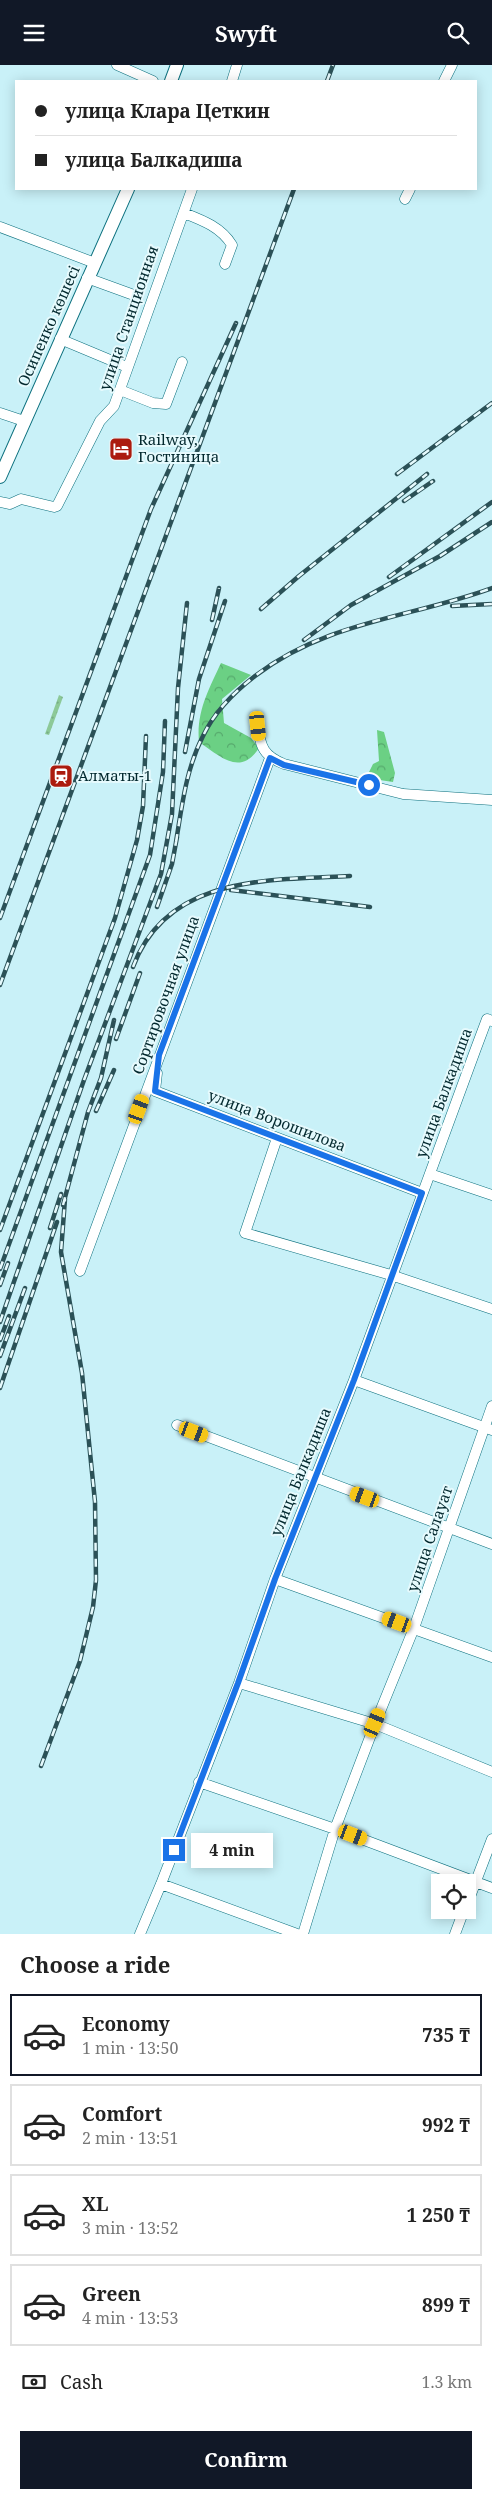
<!DOCTYPE html>
<html lang="en">
<head>
<meta charset="utf-8">
<style>
	:root { --surface:#fff; --page:#f6f6f6; --text:#222; --muted:#767676; --line:#e0e0e0; --accent:#111827 }
	body { margin:0; font-family:"Noto Serif",serif; background:var(--page); color:var(--text); height:100vh; display:flex; flex-direction:column; font-size:19px; white-space:nowrap }
	* { box-sizing:border-box; margin:0 }
	p { font-size:16px; color:var(--muted) }
	.icon { flex:none; width:28px; height:28px; fill:none; stroke:currentColor; stroke-width:2; stroke-linecap:round; stroke-linejoin:round }
	.map { position:relative; height:1869px; overflow:hidden }
	.panel { display:flex; flex-direction:column; background:var(--surface); flex:1 }
	.panel>* { flex:none }
	.guide { position:absolute; left:15px; top:15px; width:462px; height:110px; border-radius:0px; box-shadow:0 2px 12px #0003; display:grid; align-content:center; height:110px; padding:0 20px; background:var(--surface) }
	.buttons { position:absolute; left:431px; top:1809px; display:grid; gap:10px }
	.buttons a { display:grid; place-items:center; width:45px; height:45px; border-radius:0px; background:var(--surface); box-shadow:0 2px 12px #0003; font-size:25px }
	.end { position:absolute; width:22px; height:22px; margin:-11px; border:6px solid #1a73e8; background:#fff; box-shadow:0 0 0 2px #fff }
	.from { border-radius:50% }
	.bubble { position:absolute; height:35px; border-radius:0px; background:var(--surface); box-shadow:0 2px 12px #0003; font-size:16px; font-weight:700; line-height:35px; text-align:center }
	.car { position:absolute; width:15px; height:30px; margin:-15px -8px; border-radius:6px; box-shadow:0 0 4px 1px #0007; background:linear-gradient(#f5c518 24%,#345 0 40%,#f5c518 0 76%,#345 0 86%,#f5c518 0) }
	.guide b { display:flex; align-items:center; gap:18px; height:48px; font-size:19px }
	.guide b+b { border-top:1px solid var(--line) }
	.guide i { width:12px; height:12px; background:var(--text) }
	ul { padding:0; list-style:none }
	li { display:flex; align-items:center; gap:15px; height:82px; margin:0 10px 8px; padding:0 10px; border:2px solid var(--line); border-radius:0px }
	li div { flex:1 }
	li b { display:block; font-size:19px }
	li em { font-style:normal; font-weight:700 }
	li.current { border-color:var(--accent) }
	li>.icon { width:45px; height:45px; stroke-width:1.5 }
	h2 { padding:0 20px; font-size:22px; line-height:60px }
	.pay { display:flex; align-items:center; gap:12px; height:55px; padding:0 20px; font-size:19px }
	.pay p { margin-inline-start:auto }
	.cta { display:flex; gap:10px; margin-top:auto; padding:10px 20px }
	.cta a { flex:1; height:58px; border-radius:0px; background:var(--accent); color:#fff; font-size:20px; font-weight:700; line-height:58px; text-align:center }
	header { display:flex; justify-content:space-between; align-items:center; height:65px; padding:0 20px; background:var(--accent); color:#fff; font-size:22px; font-weight:700 }
	.map>svg:first-child { display:block }
</style>
</head>
<body>
<header><svg class="icon" aria-label="menu" viewBox="0 0 24 24"><path d="M4 6h16M4 12h16M4 18h16"/></svg>Swyft<svg class="icon" aria-label="search" viewBox="0 0 24 24"><circle cx="10" cy="10" r="6"/><path d="M15 15l6 6"/></svg></header>
<div class="map">
<svg width="492" height="1869" viewBox="0 0 492 1869">
	<defs>
		<pattern id="grass-dots" width="8" height="8" patternUnits="userSpaceOnUse" patternTransform="scale(1.25)"><rect width="8" height="8" fill="#8cc998"/><path d="M2 2h.1M6 6h.1" fill="none" stroke="#77ad83" stroke-width="1.8" stroke-linecap="round"/></pattern>
		<pattern id="forest-crowns" width="20" height="18" patternUnits="userSpaceOnUse" patternTransform="scale(1.25)"><rect width="20" height="18" fill="#6bd084"/><path d="M2 6a3 3 0 1 1 6 0M12 15a3 3 0 1 1 6 0" fill="none" stroke="#56a96c"/></pattern>
	</defs>
	<rect width="100%" height="100%" fill="#c9f1f8"/>
	<path fill="url(#grass-dots)" d="M59,630L63,632L49,670L45,669Z"/>
	<path fill="url(#forest-crowns)" d="M221,598L251,610L222,634L224,658L251,673L259,683C240,712 220,691 199,677C196,647 209,624 221,598Z
		M377,665L384,667L395,708L393,717L366,713L373,699L379,696Z"/>
	<g fill="none" stroke-linecap="round" stroke-linejoin="round">
		<g stroke="#0c707e" stroke-width="11">
			<path id="minor" d="M117,0L153,16
				M232,16L237,0
				M444,16L452,0
				M405,134L410,124
				M184,148C202,155 221,162 232,180L225,199
				M0,162L95,198
				M87,213L131,229
				M60,274L127,302
				M120,325L153,338L166,339L182,297
				M0,348L24,356
				M0,437L10,439L21,434L54,442L57,441L100,356L114,341L192,124
				M258,661C260,682 264,691 284,699L403,729L492,735
				M157,1008L155,1026L422,1128
				M277,1073L245,1168L391,1210L492,1244
				M430,1109L492,1130
				M80,1206L270,693
				M354,1315L492,1365
				M177,1360L492,1479
				M275,1514L492,1592
				M239,1618L375,1659L492,1707
				M199,1717L335,1764L492,1823
				M161,1819L297,1869
				M468,1837L492,1774
				M140,1869L161,1819L239,1618L275,1514L354,1315L475,986L487,954L492,956
				M303,1869L335,1764L375,1659L414,1563L492,1341
				M455,1869L464,1845"/>
		</g>
		<g stroke="#0c707e" stroke-width="14">
			<path id="major" d="M171,16L177,0
				M0,412L128,124"/>
		</g>
		<use href="#minor" stroke="#fff" stroke-width="10"/>
		<use href="#major" stroke="#fff" stroke-width="12"/>
		<g stroke="#2b5157" stroke-width="4.5">
			<path id="rail" d="M327,16L333,0
				M397,409L492,338
				M404,436L433,416
				M389,512L492,437
				M452,541L492,539
				M261,544L299,511L427,409
				M212,555L219,523
				M304,575L351,540L440,491L492,457
				M185,687L199,614L225,536
				M176,777C182,741 186,704 203,671C215,646 233,628 255,611C327,556 410,553 492,523
				M231,825L370,842
				M157,842L172,799L177,772
				M0,853L151,444L236,258
				M133,902C167,810 269,815 350,811
				M0,920L294,124
				M116,974L140,908
				M96,1046L114,1005
				M63,1140L88,1047L101,1013L114,955
				M50,1163L61,1129
				M0,1165L115,853L137,775L143,741L146,671
				M0,1204L150,790L163,707L165,656
				M0,1220L8,1198
				M0,1257L84,1015L161,809L172,749L178,623L187,538
				M0,1275L9,1251
				M0,1291L25,1223
				M0,1323L57,1157
				M41,1701L80,1596L93,1542L96,1515L95,1437L82,1308L61,1187L65,1134"/>
		</g>
		<use href="#rail" stroke="#e6fafd" stroke-width="2.5" stroke-dasharray="8" stroke-linecap="butt"/>
	</g>
	<g fill="none" stroke-linecap="round" stroke-linejoin="round">
		<path stroke="#1a73e8" stroke-width="6" d="M174,1785L238,1618L275,1514L354,1315L422,1128L155,1026L159,990L270,693L284,700L369,720"/>
	</g>
	<defs>
		<g id="hotel-square" transform="scale(1.25)"><rect x="-9" y="-9" width="18" height="18" rx="4" fill="#ac1b0e" stroke="#e6fafd"/><path d="M-6-4.5h1.5V1H6V5H4.5V3h-9V5H-6ZM-4 0a1.8 1.8 0 1 1 3.6 0ZM.5 0V-2.5h3Q6-2.5 6 0Z" fill="#fff"/></g>
		<g id="station-square" transform="scale(1.25)"><rect x="-9" y="-9" width="18" height="18" rx="4" fill="#ac1b0e" stroke="#e6fafd"/><path d="M-3-6H3Q5-6 5-4V2Q5 4 3 4L4.5 6H3L1.5 4h-3L-3 6H-4.5L-3 4Q-5 4-5 2V-4Q-5-6-3-6ZM-3.5-4v3h7v-3ZM-3.5 1v1.5H-2V1ZM2 1v1.5H3.5V1Z" fill="#fff"/></g>
	</defs>
	<g fill-rule="evenodd">
		<use href="#hotel-square" x="121" y="384"/>
		<use href="#station-square" x="61" y="711"/>
	</g>
	<g text-anchor="middle" stroke-width="4" stroke-linejoin="round" paint-order="stroke">
		<g font-size="15" fill="#02282e" stroke="#e6fafd">
			<text transform="translate(129 253) rotate(-71)" y="5">улица Станционная</text>
			<text transform="translate(49 261) rotate(-66)" y="5">Осипенко көшесі</text>
			<text transform="translate(166 930) rotate(-70)" y="5">Сортировочная улица</text>
			<text transform="translate(444 1028) rotate(-70)" y="5">улица Балкадиша</text>
			<text transform="translate(277 1056) rotate(21)" y="5">улица Ворошилова</text>
			<text transform="translate(301 1407) rotate(-68)" y="5">улица Балкадиша</text>
			<text transform="translate(430 1474) rotate(-71)" y="5">улица Салауат</text>
		</g>
		<g font-size="15" fill="#02282e" stroke="#e6fafd" text-anchor="start">
			<text x="138" y="380">Railway,<tspan x="138" dy="17">Гостиница</tspan></text>
			<text x="78" y="716">Алматы-1</text>
		</g>
	</g>
</svg>
<div class="buttons">
<a><svg class="icon" aria-label="locate" viewBox="0 0 24 24"><circle cx="12" cy="12" r="6"/><path d="M12 2v4M12 18v4M2 12h4M18 12h4"/></svg></a>
</div>
<i class="end from" style="left:369px;top:720px"></i>
<i class="end" style="left:174px;top:1785px"></i>
<div class="bubble" style="left:191px;top:1768px;width:82px">4 min</div>
<i class="car" style="left:258px;top:661px;rotate:174deg"></i>
<i class="car" style="left:139px;top:1044px;rotate:20deg"></i>
<i class="car" style="left:194px;top:1367px;rotate:111deg"></i>
<i class="car" style="left:365px;top:1432px;rotate:290deg"></i>
<i class="car" style="left:397px;top:1557px;rotate:290deg"></i>
<i class="car" style="left:375px;top:1658px;rotate:23deg"></i>
<i class="car" style="left:353px;top:1770px;rotate:111deg"></i>
<div class="guide">
<b><i class="from"></i>улица Клара Цеткин</b>
<b><i></i>улица Балкадиша</b>
</div>
</div>
<section class="panel">
<h2>Choose a ride</h2>
<ul>
<li class="current"><svg class="icon" aria-label="car" viewBox="0 0 24 24"><path d="M5 17H2v-5l4-1 3-4h7l3 4 3 1v5h-3M9 17h6M6 11h13"/><circle cx="7" cy="17" r="2"/><circle cx="17" cy="17" r="2"/></svg><div><b>Economy</b><p>1 min · 13:50</p></div><em>735 ₸</em></li>
<li><svg class="icon" aria-label="car" viewBox="0 0 24 24"><path d="M5 17H2v-5l4-1 3-4h7l3 4 3 1v5h-3M9 17h6M6 11h13"/><circle cx="7" cy="17" r="2"/><circle cx="17" cy="17" r="2"/></svg><div><b>Comfort</b><p>2 min · 13:51</p></div><em>992 ₸</em></li>
<li><svg class="icon" aria-label="car" viewBox="0 0 24 24"><path d="M5 17H2v-5l4-1 3-4h7l3 4 3 1v5h-3M9 17h6M6 11h13"/><circle cx="7" cy="17" r="2"/><circle cx="17" cy="17" r="2"/></svg><div><b>XL</b><p>3 min · 13:52</p></div><em>1 250 ₸</em></li>
<li><svg class="icon" aria-label="car" viewBox="0 0 24 24"><path d="M5 17H2v-5l4-1 3-4h7l3 4 3 1v5h-3M9 17h6M6 11h13"/><circle cx="7" cy="17" r="2"/><circle cx="17" cy="17" r="2"/></svg><div><b>Green</b><p>4 min · 13:53</p></div><em>899 ₸</em></li>
</ul>
<div class="pay"><svg class="icon" aria-label="cash" viewBox="0 0 24 24"><path d="M3 7h18v10H3z"/><circle cx="12" cy="12" r="2"/></svg>Cash<p>1.3 km</p></div>
<div class="cta"><a>Confirm</a></div>
</section>
</body>
</html>
